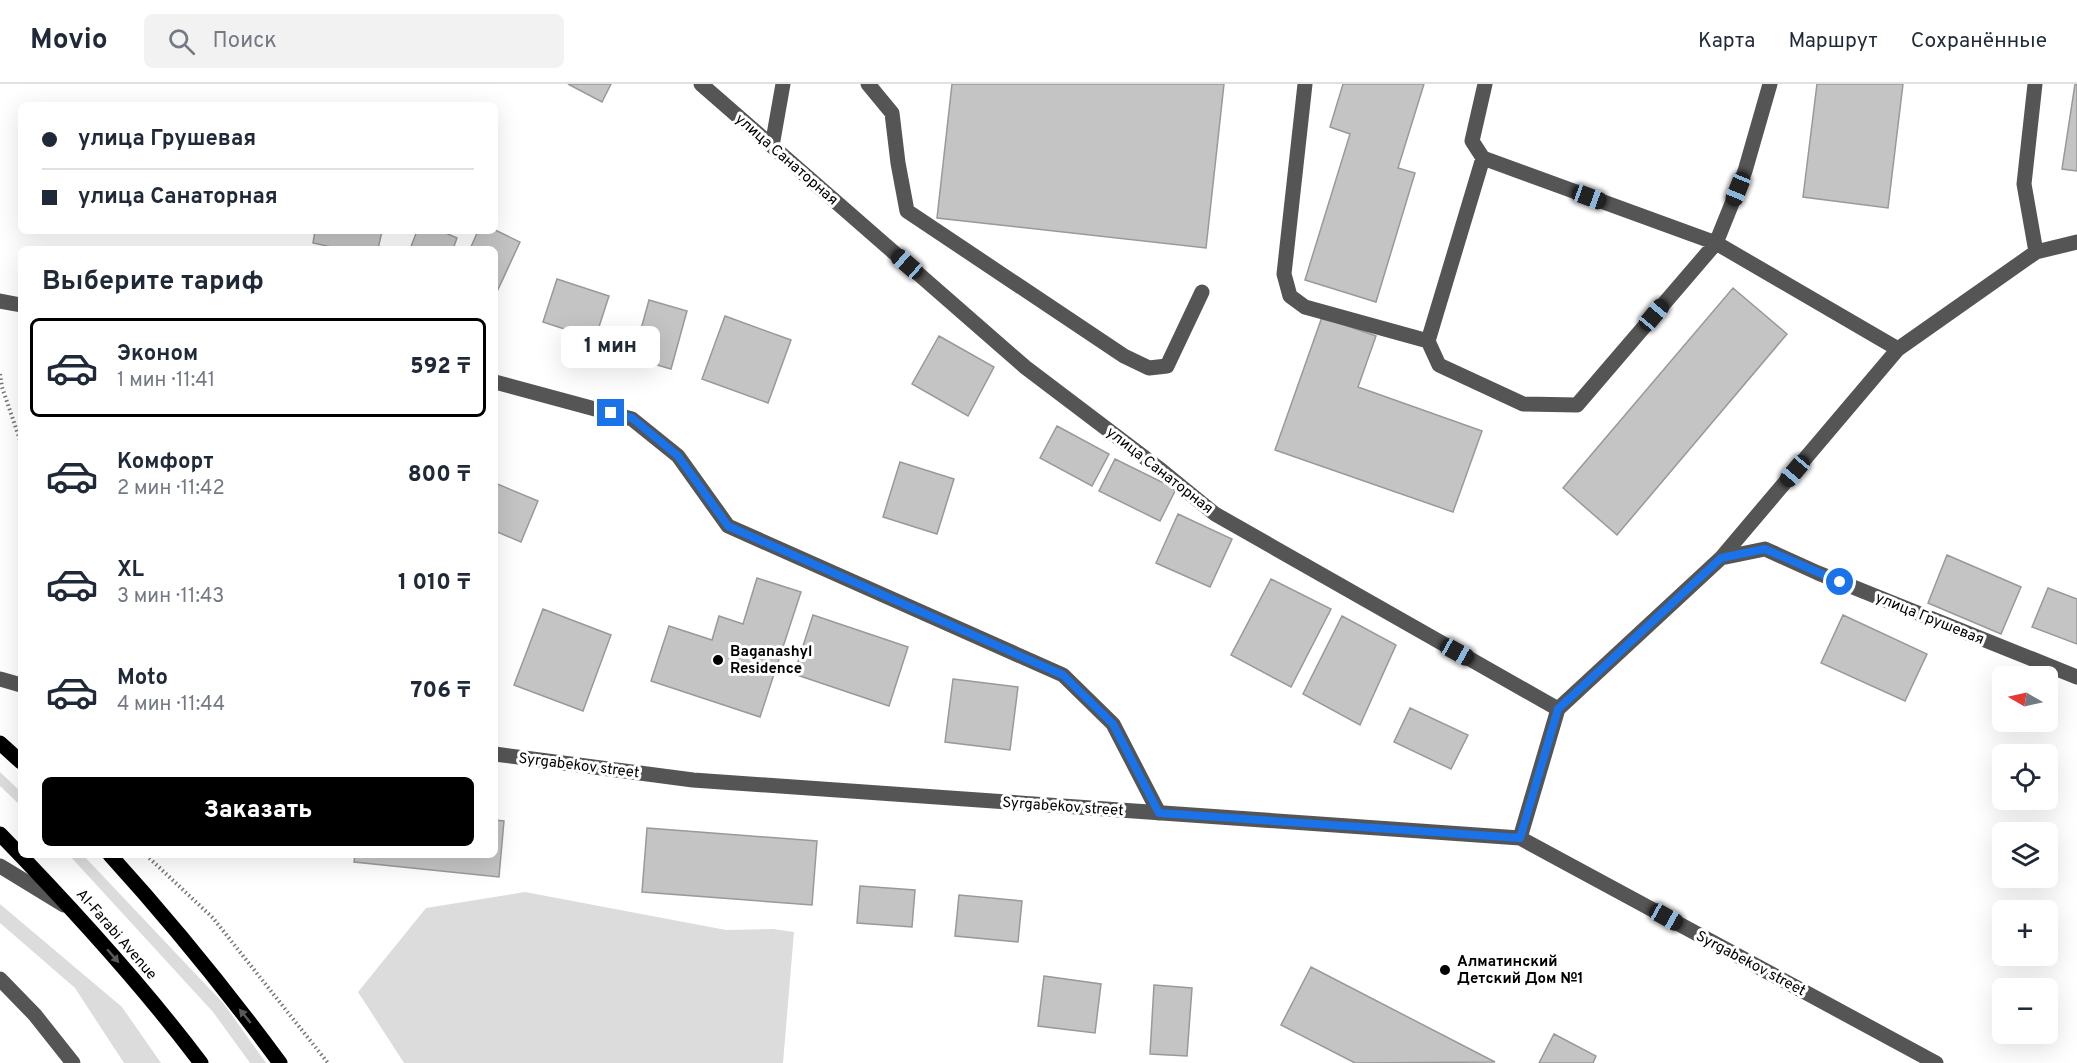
<!DOCTYPE html>
<html lang="ru">
<head>
<meta charset="utf-8">
<style>
	:root { --surface:#fff; --page:#f2f2f3; --text:#1f2937; --muted:#747a83; --line:#e0e1e3; --accent:#000 }
	body { margin:0; font-family:Overpass,sans-serif; background:var(--page); color:var(--text); height:100vh; display:flex; flex-direction:column; font-size:22px; white-space:nowrap }
	* { box-sizing:border-box; margin:0 }
	p { font-size:20px; color:var(--muted) }
	.icon { flex:none; width:33px; height:33px; fill:none; stroke:currentColor; stroke-width:2; stroke-linecap:round; stroke-linejoin:round }
	.map { position:relative; flex:1; overflow:hidden }
	.sheet { position:absolute; left:18px; top:162px; width:480px; height:612px; display:flex; flex-direction:column; background:var(--surface); border-radius:9px; box-shadow:0 6px 24px #0002 }
	.sheet>* { flex:none }
	.guide { position:absolute; left:18px; top:18px; width:480px; height:132px; border-radius:9px; box-shadow:0 6px 24px #0002; display:grid; align-content:center; height:132px; padding:0 24px; background:var(--surface) }
	.needle { width:39px; rotate:279deg }
	.tools { position:absolute; left:1992px; top:582px; display:grid; gap:12px }
	.tools a { display:grid; place-items:center; width:66px; height:66px; border-radius:9px; background:var(--surface); box-shadow:0 6px 24px #0002; font-size:30px }
	.end { position:absolute; width:27px; height:27px; margin:-14px; border:8px solid #1a73e8; background:#fff; box-shadow:0 0 0 3px #fff }
	.from { border-radius:50% }
	.bubble { position:absolute; height:42px; border-radius:9px; background:var(--surface); box-shadow:0 6px 24px #0002; font-size:20px; font-weight:800; line-height:42px; text-align:center }
	.car { position:absolute; width:18px; height:36px; margin:-18px -9px; border-radius:8px; box-shadow:0 0 4px 2px #0007; background:linear-gradient(#222 24%,#8ab4d8 0 40%,#222 0 76%,#8ab4d8 0 86%,#222 0) }
	.guide b { display:flex; align-items:center; gap:21px; height:57px; font-size:22px }
	.guide b+b { border-top:2px solid var(--line) }
	.guide i { width:15px; height:15px; background:var(--text) }
	ul { padding:0; list-style:none }
	li { display:flex; align-items:center; gap:18px; height:99px; margin:0 12px 9px; padding:0 12px; border:3px solid transparent; border-radius:9px }
	li div { flex:1 }
	li b { display:block; font-size:22px }
	li em { font-style:normal; font-weight:800 }
	li.active { border-color:var(--accent) }
	li>.icon { width:54px; height:54px; stroke-width:1.5 }
	h2 { padding:0 24px; font-size:27px; line-height:72px }
	.primary-button { display:flex; gap:12px; margin-top:auto; padding:12px 24px }
	.primary-button a { flex:1; height:69px; border-radius:9px; background:var(--accent); color:#fff; font-size:24px; font-weight:800; line-height:69px; text-align:center }
	header { display:flex; align-items:center; gap:36px; box-sizing:border-box; height:84px; padding:0 30px; background:var(--surface); border-bottom:2px solid var(--line) }
	header strong { font-size:28px }
	nav { display:flex; gap:33px; margin-inline-start:auto; font-size:21px }
	.search { width:420px; height:54px; background:var(--page); display:flex; align-items:center; gap:15px; box-sizing:border-box; padding:0 21px; border-radius:9px; color:var(--muted); font-size:22px }
	.map>svg:first-child { display:block }
</style>
</head>
<body>
<header>
<strong>Movio</strong>
<div class="search"><svg class="icon" aria-label="search" viewBox="0 0 24 24"><circle cx="10" cy="10" r="6"/><path d="M15 15l6 6"/></svg>Поиск</div>
<nav><a>Карта</a><a>Маршрут</a><a>Сохранённые</a></nav>
</header>
<div class="map">
<svg width="2077" height="979" viewBox="0 0 2077 979">
	<rect width="100%" height="100%" fill="#fff"/>
	<path fill="#dcdcdc" d="M0,688L21,708V722L0,702Z
		M69,771H83L224,920L266,979H250L213,928Z
		M525,808L726,846L773,845L794,848L783,979H404L358,908L426,824Z
		M0,820L122,923L161,979H124L75,904L0,839Z"/>
	<path fill="#c4c4c4" stroke="#999" stroke-width="1.5" d="M568,0H611L602,18Z
		M952,0H1224L1206,164L937,134Z
		M1343,0H1424L1398,84L1415,89L1376,218L1305,196L1350,50L1330,43Z
		M1817,0H1903L1888,124L1803,113Z
		M2075,0H2077V87L2062,85Z
		M495,146L520,158L495,212V165H470L478,147Z
		M315,147H382L378,165H340L313,159Z
		M417,147H441L457,154L453,165H410Z
		M557,195L609,212L595,255L543,238Z
		M1733,204L1787,250L1617,451L1563,404Z
		M649,216L687,227L671,285L633,274Z
		M725,232L791,256L768,319L702,295Z
		M1322,233L1376,252L1358,303L1482,347L1453,428L1275,366Z
		M939,252L994,283L968,332L912,300Z
		M1057,342L1109,370L1092,402L1040,374Z
		M1115,375L1176,405L1160,437L1099,407Z
		M900,378L954,395L937,450L883,433Z
		M495,399L538,417L521,458L495,447Z
		M1178,430L1232,455L1210,503L1156,479Z
		M1947,471L2021,503L2001,550L1928,519Z
		M757,494L801,508L760,633L651,597L669,542L712,556L719,532L743,540Z
		M1271,495L1331,525L1291,603L1231,571Z
		M2048,504L2077,515V560L2032,543Z
		M543,525L611,551L583,627L514,601Z
		M813,531L908,563L889,622L794,590Z
		M1843,531L1927,570L1905,617L1821,579Z
		M1342,532L1396,561L1360,641L1303,610Z
		M953,595L1018,603L1010,666L945,658Z
		M1410,624L1468,651L1451,685L1394,658Z
		M495,736L504,737L499,793L354,778L355,771H495Z
		M647,744L817,757L812,821L642,808Z
		M860,802L915,806L912,843L857,839Z
		M959,811L1022,817L1018,858L955,852Z
		M1311,883L1495,978L1355,979L1281,941Z
		M1044,892L1101,900L1095,949L1038,942Z
		M1154,901L1192,904L1187,972L1150,970Z
		M1554,950L1596,972L1593,979H1539Z"/>
	<g fill="none" stroke-linecap="round" stroke-linejoin="round">
		<path stroke="#777" stroke-width="4" stroke-dasharray="1.5 3" stroke-linecap="butt" d="M0,290L2,303L21,359
			M146,771L213,834L328,979"/>
		<path stroke="#555" stroke-width="15" d="M701,0L1025,283L1161,386L1215,430L1558,625L1520,754
			M868,0L892,29L898,79L907,127L1124,272L1149,284L1167,282L1202,208
			M1305,0L1284,190L1290,212L1305,223L1428,257
			M1485,0L1472,57L1483,74L1716,159L1745,87L1770,0
			M2035,0L2024,100L2036,168
			M772,62L783,0
			M1483,74L1428,257L1439,281L1523,320L1577,321L1716,159L1898,265
			M0,217L21,221
			M495,298L632,335L678,372L728,442L1063,591L1113,640L1159,729
			M1721,474L1898,265L2036,168L2077,158
			M0,595L21,601
			M1558,625L1721,474L1765,465L1818,489L2077,593
			M495,670L693,696L1520,754L1936,979
			M0,782L64,821
			M0,895L35,931L73,979"/>
		<path stroke="#000" stroke-width="15" d="M0,659L21,678
			M0,750C71,823 140,898 201,979
			M110,771C170,837 227,907 280,979"/>
	</g>
	<defs><path id="oneway-solid" d="M-6-.8H1V-3.2L6.5 0L1 3.2V.8H-6Z" transform="scale(1.5)"/></defs>
	<g fill="#595959">
		<use href="#oneway-solid" transform="translate(113 872) rotate(49)"/>
		<use href="#oneway-solid" transform="translate(245 932) rotate(-129)"/>
	</g>
	<g fill="none" stroke-linecap="round" stroke-linejoin="round">
		<path stroke="#1a73e8" stroke-width="8" d="M611,329L632,334L678,372L728,442L1063,591L1113,640L1159,729L1520,754L1558,625L1721,474L1765,465L1840,498"/>
	</g>
	<g fill="#000" stroke="#fff" stroke-width="2">
		<circle cx="718" cy="576" r="6"/>
		<circle cx="1445" cy="886" r="6"/>
	</g>
	<g text-anchor="middle" stroke-width="6" stroke-linejoin="round" paint-order="stroke">
		<g font-size="15" fill="#000" stroke="#fff">
			<text transform="translate(787 75) rotate(41)" y="5">улица Санаторная</text>
			<text transform="translate(1160 386) rotate(38)" y="5">улица Санаторная</text>
			<text transform="translate(1930 534) rotate(22)" y="5">улица Грушевая</text>
			<text transform="translate(579 681) rotate(7)" y="5">Syrgabekov street</text>
			<text transform="translate(1063 722) rotate(4)" y="5">Syrgabekov street</text>
			<text transform="translate(117 850) rotate(49)" y="5">Al-Farabi Avenue</text>
			<text transform="translate(1751 879) rotate(28)" y="5">Syrgabekov street</text>
		</g>
		<g font-size="15" font-weight="bold" fill="#000" stroke="#fff" text-anchor="start">
			<text x="730" y="572">Baganashyl<tspan x="730" dy="17">Residence</tspan></text>
			<text x="1457" y="882">Алматинский<tspan x="1457" dy="17">Детский Дом №1</tspan></text>
		</g>
	</g>
</svg>
<div class="tools">
<a><svg class="needle" viewBox="-14 -14 28 28"><path d="M0-13l5 13h-10z" fill="#e53935"/><path d="M0 13l5-13h-10z" fill="#747a83"/></svg></a>
<a><svg class="icon" aria-label="locate" viewBox="0 0 24 24"><circle cx="12" cy="12" r="6"/><path d="M12 2v4M12 18v4M2 12h4M18 12h4"/></svg></a>
<a><svg class="icon" aria-label="layers" viewBox="0 0 24 24"><path d="M12 4l9 5-9 5-9-5zM3 14l9 5 9-5"/></svg></a>
<a>+</a>
<a>−</a>
</div>
<i class="end from" style="left:1840px;top:498px"></i>
<i class="end" style="left:611px;top:329px"></i>
<div class="bubble" style="left:561px;top:242px;width:99px">1 мин</div>
<i class="car" style="left:1738px;top:105px;rotate:202deg"></i>
<i class="car" style="left:1589px;top:113px;rotate:110deg"></i>
<i class="car" style="left:907px;top:180px;rotate:311deg"></i>
<i class="car" style="left:1654px;top:231px;rotate:40deg"></i>
<i class="car" style="left:1795px;top:387px;rotate:220deg"></i>
<i class="car" style="left:1457px;top:568px;rotate:119deg"></i>
<i class="car" style="left:1666px;top:833px;rotate:119deg"></i>
<div class="guide">
<b><i class="from"></i>улица Грушевая</b>
<b><i></i>улица Санаторная</b>
</div>
<section class="sheet">
<h2>Выберите тариф</h2>
<ul>
<li class="active"><svg class="icon" aria-label="car" viewBox="0 0 24 24"><path d="M5 17H2v-5l4-1 3-4h7l3 4 3 1v5h-3M9 17h6M6 11h13"/><circle cx="7" cy="17" r="2"/><circle cx="17" cy="17" r="2"/></svg><div><b>Эконом</b><p>1 мин · 11:41</p></div><em>592 ₸</em></li>
<li><svg class="icon" aria-label="car" viewBox="0 0 24 24"><path d="M5 17H2v-5l4-1 3-4h7l3 4 3 1v5h-3M9 17h6M6 11h13"/><circle cx="7" cy="17" r="2"/><circle cx="17" cy="17" r="2"/></svg><div><b>Комфорт</b><p>2 мин · 11:42</p></div><em>800 ₸</em></li>
<li><svg class="icon" aria-label="car" viewBox="0 0 24 24"><path d="M5 17H2v-5l4-1 3-4h7l3 4 3 1v5h-3M9 17h6M6 11h13"/><circle cx="7" cy="17" r="2"/><circle cx="17" cy="17" r="2"/></svg><div><b>XL</b><p>3 мин · 11:43</p></div><em>1 010 ₸</em></li>
<li><svg class="icon" aria-label="car" viewBox="0 0 24 24"><path d="M5 17H2v-5l4-1 3-4h7l3 4 3 1v5h-3M9 17h6M6 11h13"/><circle cx="7" cy="17" r="2"/><circle cx="17" cy="17" r="2"/></svg><div><b>Moto</b><p>4 мин · 11:44</p></div><em>706 ₸</em></li>
</ul>
<div class="primary-button"><a>Заказать</a></div>
</section>
</div>
</body>
</html>
